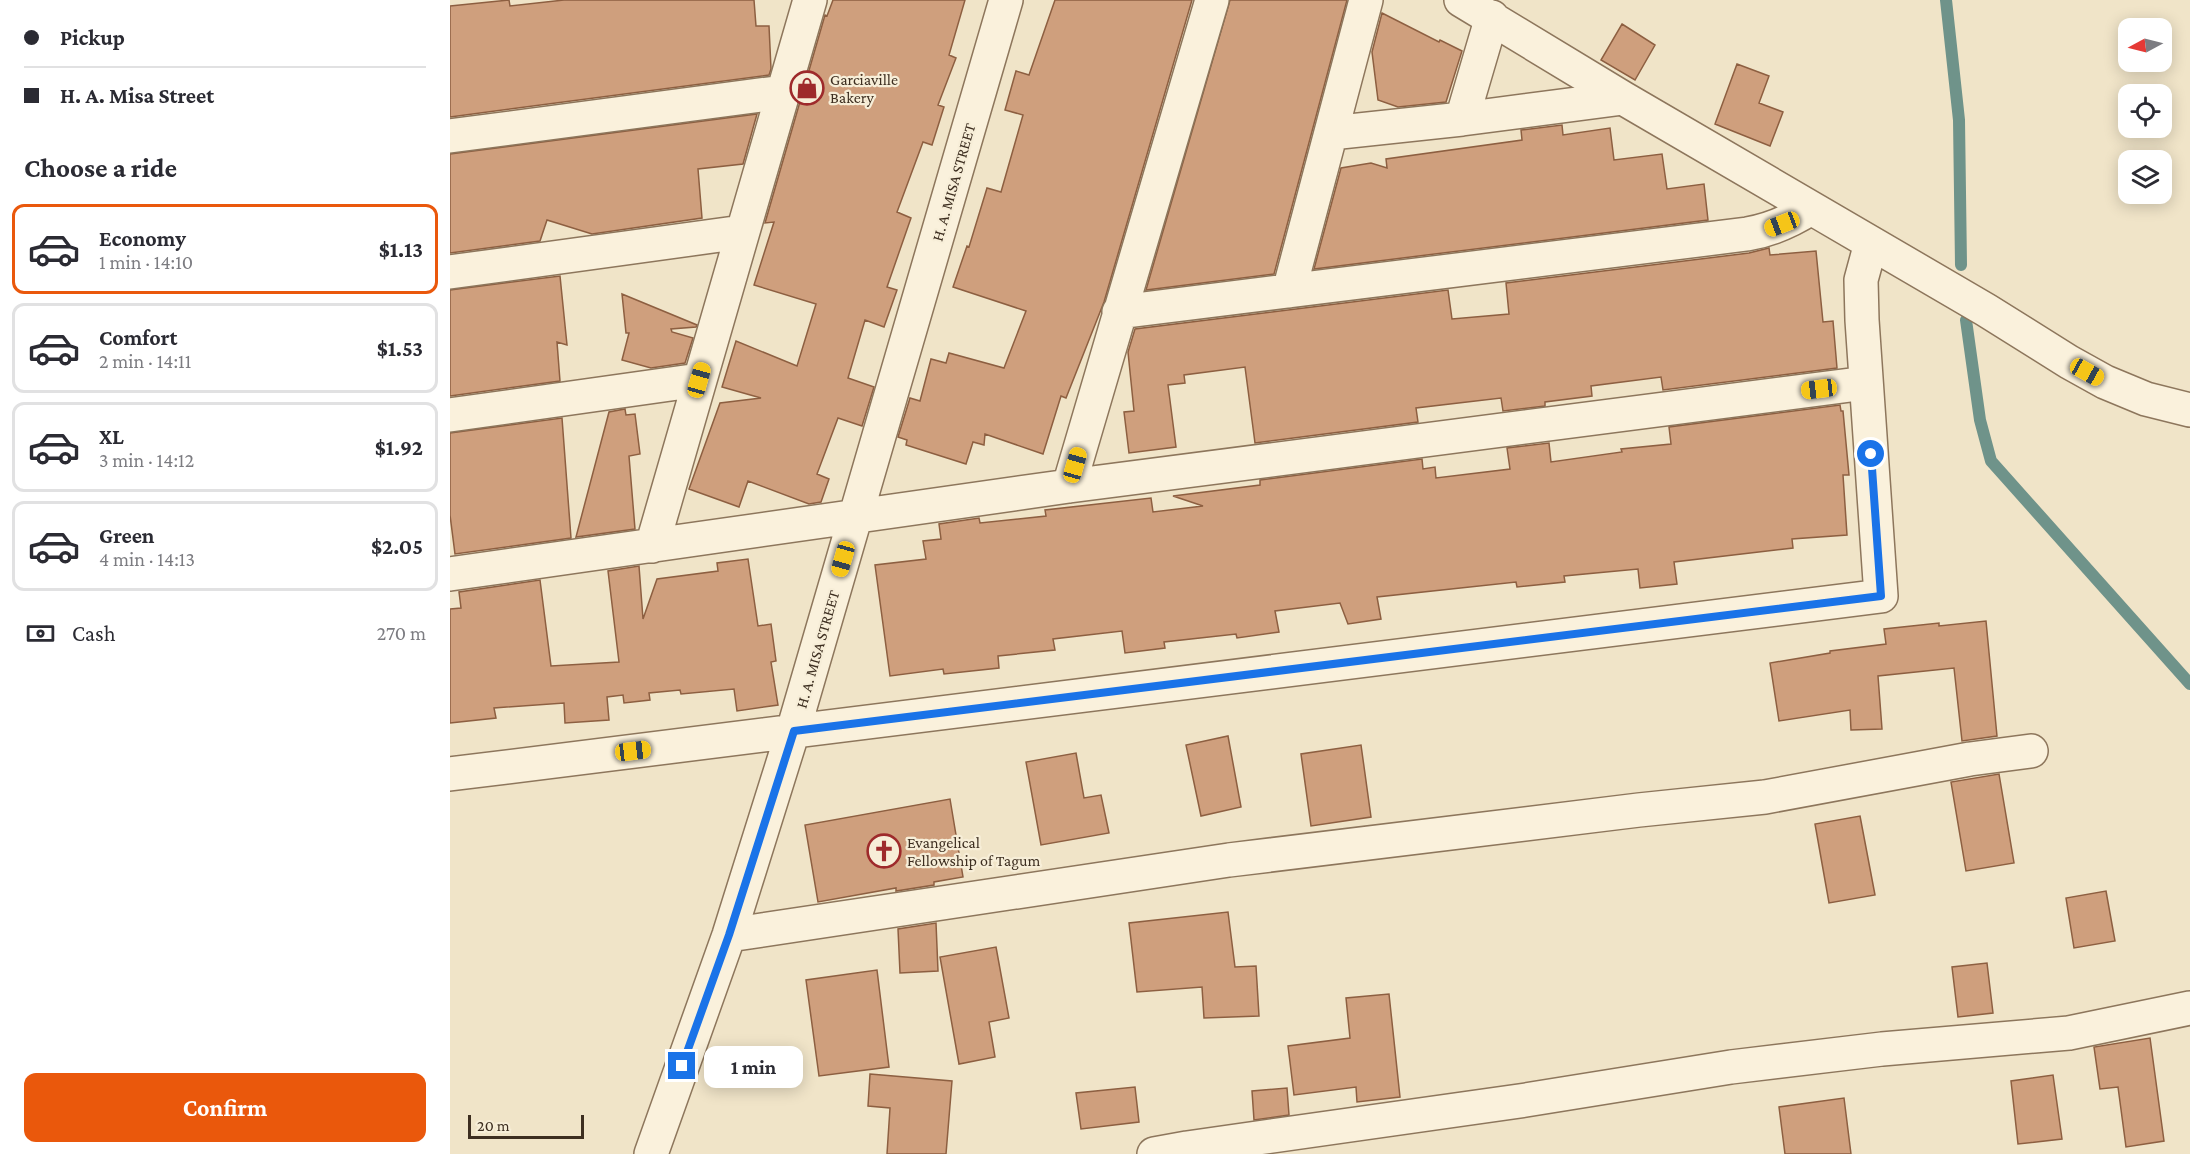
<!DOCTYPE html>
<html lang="en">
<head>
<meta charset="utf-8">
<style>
	:root { --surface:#fff; --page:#f7f7f7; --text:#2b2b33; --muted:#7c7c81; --line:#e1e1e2; --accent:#ea580c }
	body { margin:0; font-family:"Crimson Pro",serif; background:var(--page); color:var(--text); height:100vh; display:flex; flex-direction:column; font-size:22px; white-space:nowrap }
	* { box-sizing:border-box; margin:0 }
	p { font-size:20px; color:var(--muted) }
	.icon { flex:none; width:33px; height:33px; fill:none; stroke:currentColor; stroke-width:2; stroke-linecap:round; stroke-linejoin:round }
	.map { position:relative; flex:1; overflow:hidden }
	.sheet { display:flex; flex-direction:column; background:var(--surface); width:450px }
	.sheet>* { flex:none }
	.banner { display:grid; align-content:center; height:132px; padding:0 24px; background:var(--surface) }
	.needle { width:39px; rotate:263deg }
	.tools { position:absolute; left:1668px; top:18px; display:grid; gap:12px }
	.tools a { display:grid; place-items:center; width:54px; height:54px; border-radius:12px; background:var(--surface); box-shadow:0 3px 15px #0003; font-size:30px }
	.scale { position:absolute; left:18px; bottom:15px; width:116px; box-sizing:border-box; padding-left:6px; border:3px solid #3d2e20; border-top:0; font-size:16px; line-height:21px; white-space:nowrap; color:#3d2e20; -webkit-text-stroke:4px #f7eed8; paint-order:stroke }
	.end { position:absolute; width:27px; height:27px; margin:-14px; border:8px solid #1a73e8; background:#fff; box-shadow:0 0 0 3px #fff }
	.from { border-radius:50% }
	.bubble { position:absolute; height:42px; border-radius:12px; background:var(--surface); box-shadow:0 3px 15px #0003; font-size:20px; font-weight:700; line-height:42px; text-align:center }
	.car { position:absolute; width:18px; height:36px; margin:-18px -9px; border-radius:8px; box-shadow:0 0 4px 2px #0007; background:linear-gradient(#f5c518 24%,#345 0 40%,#f5c518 0 76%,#345 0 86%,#f5c518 0) }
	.banner b { display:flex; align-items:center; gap:21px; height:57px; font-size:22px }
	.banner b+b { border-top:2px solid var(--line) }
	.banner i { width:15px; height:15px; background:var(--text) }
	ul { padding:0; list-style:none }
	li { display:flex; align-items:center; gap:18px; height:90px; margin:0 12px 9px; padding:0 12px; border:3px solid var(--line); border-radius:12px }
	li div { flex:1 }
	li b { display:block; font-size:22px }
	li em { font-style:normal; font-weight:700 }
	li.selected { border-color:var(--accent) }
	li>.icon { width:54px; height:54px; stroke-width:1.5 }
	h2 { padding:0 24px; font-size:27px; line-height:72px }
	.pay { display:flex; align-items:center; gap:15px; height:66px; padding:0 24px; font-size:22px }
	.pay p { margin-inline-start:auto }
	.primary-button { display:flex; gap:12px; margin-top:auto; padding:12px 24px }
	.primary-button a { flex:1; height:69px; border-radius:12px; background:var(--accent); color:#fff; font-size:24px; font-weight:700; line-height:69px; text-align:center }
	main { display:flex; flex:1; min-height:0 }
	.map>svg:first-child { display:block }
</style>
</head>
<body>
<main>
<section class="sheet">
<div class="banner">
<b><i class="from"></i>Pickup</b>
<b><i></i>H. A. Misa Street</b>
</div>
<h2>Choose a ride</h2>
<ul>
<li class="selected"><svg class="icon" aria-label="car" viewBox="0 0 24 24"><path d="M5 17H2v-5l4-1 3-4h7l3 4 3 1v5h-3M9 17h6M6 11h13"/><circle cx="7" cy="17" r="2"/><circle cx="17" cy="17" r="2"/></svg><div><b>Economy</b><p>1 min · 14:10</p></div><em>$1.13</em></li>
<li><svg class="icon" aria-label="car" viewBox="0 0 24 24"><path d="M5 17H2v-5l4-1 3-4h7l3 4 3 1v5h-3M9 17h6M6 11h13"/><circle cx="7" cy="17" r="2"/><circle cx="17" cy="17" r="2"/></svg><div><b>Comfort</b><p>2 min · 14:11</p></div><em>$1.53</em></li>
<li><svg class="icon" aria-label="car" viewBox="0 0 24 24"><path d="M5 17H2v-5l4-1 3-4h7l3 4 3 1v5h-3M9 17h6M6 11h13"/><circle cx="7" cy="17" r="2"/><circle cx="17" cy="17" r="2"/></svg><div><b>XL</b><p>3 min · 14:12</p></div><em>$1.92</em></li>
<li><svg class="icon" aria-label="car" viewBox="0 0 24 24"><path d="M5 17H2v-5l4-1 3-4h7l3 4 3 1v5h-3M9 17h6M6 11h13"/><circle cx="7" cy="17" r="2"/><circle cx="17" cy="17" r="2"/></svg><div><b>Green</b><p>4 min · 14:13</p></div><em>$2.05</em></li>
</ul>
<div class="pay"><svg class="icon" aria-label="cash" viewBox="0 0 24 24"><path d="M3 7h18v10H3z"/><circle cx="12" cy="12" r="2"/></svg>Cash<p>270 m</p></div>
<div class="primary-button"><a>Confirm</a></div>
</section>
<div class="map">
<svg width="1740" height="1154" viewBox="0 0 1740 1154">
	<rect width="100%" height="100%" fill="#f0e4c8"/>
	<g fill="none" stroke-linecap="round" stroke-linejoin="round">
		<path stroke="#6f938a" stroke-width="12" d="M1496,0L1509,120L1511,265
			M1516,320L1530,420L1541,461L1740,684"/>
	</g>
	<path fill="#cf9f7d" stroke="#8d5f41" stroke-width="1.5" d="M59,0L60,6L114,0H304L306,26H319L321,69L319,75L0,117V6Z
		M383,0H515L499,55L506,58L488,105L494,107L482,145L473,142L447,212L461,218L437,287L447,290L434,327L415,320L398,378L424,387L412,426L388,418L367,474L379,479L371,502L359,504L298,481L289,507L239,489L270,403L311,398L272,387L286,341L347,366L366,304L304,285L324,222L315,223L375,15L377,16Z
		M605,0H742L654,302L616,398L611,396L593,454L535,434L534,445L523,442L516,464L456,445L457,440L448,437L460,398L470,401L481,359L496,363L499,353L554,368L576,311L503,287L517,246L519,247L537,188L551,192L573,115L555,110L566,71L579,75Z
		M780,0H897L824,274L696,290Z
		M932,13L989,42L990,40L1012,51L996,102L948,107L928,100L922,52Z
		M1172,24L1205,45L1185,80L1151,60Z
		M1287,64L1319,76L1309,103L1333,112L1320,146L1265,124Z
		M307,114L293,164L248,169L252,218L142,234L97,220L90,241L0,253V154Z
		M1112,125L1113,135L1160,128L1164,160L1212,154L1217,189L1254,184L1258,220L864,269L891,168L921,163L937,168L936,159L1072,140L1071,130Z
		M1319,248L1320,255L1366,251L1373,322L1383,321L1387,368L1213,390L1211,377L1141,386L1142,396L1095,402V406L1053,411L1051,398L966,408L968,422L805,443L795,367L734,375L735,383L718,385L726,447L679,453L674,412L684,411L678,352L685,329L998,290L1002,319L1059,314L1056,283L1299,253Z
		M110,276L117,345L107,342L110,381L0,396V290Z
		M172,294L247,325L246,327L221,329L222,332L243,338L235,363L201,368L172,360L179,333H176Z
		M1390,405L1391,411H1393L1399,475H1393L1397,535L1342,539L1343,548L1224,562L1227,584L1190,588L1188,569L1114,576L1115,582L1067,587L1066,582L927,597L931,619L898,624L890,603L825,611L829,632L787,638L786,634L714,642L715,648L675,653L672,631L603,639L605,650L548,656L549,668L494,674L493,669L440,676L425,565L476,559L473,541L491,539L489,524L529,518L530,523L596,516L595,510L701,498L703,512L753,506L723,496L810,485V480L972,459L973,469L985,467L986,478L1060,469L1057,448L1099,443L1101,462L1172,452L1171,449L1221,444L1219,427Z
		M175,409L176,415L185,414L190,454L179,456L185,529L126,537L159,412Z
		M112,418L121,538L5,554L0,515V433Z
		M298,559L308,626L321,624L326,661L321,662L328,705L287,711L284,689L231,694L230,690L199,693L200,700L174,703L173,695L157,697L159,720L115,723L114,703L44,708L46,718L0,723V609L11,608L9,592L90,580L101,666L169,662L158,571L189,566L193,619L207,579L268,571L267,563Z
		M1536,621L1547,736L1512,741L1504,668L1428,676L1432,729L1401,730L1400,710L1329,721L1320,663L1380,653V651L1436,644L1434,629L1489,623V626Z
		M778,736L791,807L751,816L736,745Z
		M911,745L921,817L861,826L851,754Z
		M626,753L634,798L651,795L659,833L591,845L576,762Z
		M1549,774L1564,863L1516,871L1501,782Z
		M500,799L513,877L484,882V885L446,891V888L368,902L355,825Z
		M1410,816L1425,895L1379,903L1365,824Z
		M1656,891L1665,941L1624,948L1616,898Z
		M778,912L785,967L806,966L809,1016L754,1018L752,987L687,992L679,923Z
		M486,923L488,971L450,973L448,929Z
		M546,947L559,1018L539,1022L545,1057L509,1064L490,957Z
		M1537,963L1543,1013L1508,1017L1502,967Z
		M427,970L439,1067L369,1076L356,980Z
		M939,994L950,1097L907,1102L906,1087L844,1095L838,1046L900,1038L896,998Z
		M1700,1038L1714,1141L1676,1147L1668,1087L1650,1089L1644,1047Z
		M420,1074L502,1081L496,1154H437L440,1108L418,1106Z
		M1603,1075L1612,1139L1568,1144L1561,1081Z
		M685,1087L689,1122L631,1129L626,1093Z
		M837,1088L839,1115L804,1120L802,1091Z
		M1394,1098L1401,1154H1335L1329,1107Z"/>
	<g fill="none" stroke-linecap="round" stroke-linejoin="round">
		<g stroke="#8d765c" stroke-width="36">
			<path id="minor" d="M1011,0L1173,98L1536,310L1619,362L1655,382L1696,399L1740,410
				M1012,119L1042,17
				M881,133L1012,119L1173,98
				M0,136L333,92
				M0,272L292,232
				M839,291L916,0
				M669,312L1297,234C1321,230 1341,221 1361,208
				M0,415L249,380
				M619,486L762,0
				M202,546L360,0
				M0,574L619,486L1416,383
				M0,774L1431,596L1412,320L1411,280L1421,243
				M279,935L779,860L1189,810L1315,797L1520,759L1581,751
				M201,1154L279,935L343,731L556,0
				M704,1154L737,1148L1076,1100L1281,1067L1432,1049L1619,1033L1740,1008"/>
		</g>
		<use href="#minor" stroke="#faf1dc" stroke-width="33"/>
	</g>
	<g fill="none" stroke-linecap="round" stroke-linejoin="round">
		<path stroke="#1a73e8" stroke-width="8" d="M232,1066L279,935L344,731L1431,596L1421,454"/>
	</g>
	<defs>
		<g id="shop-ring" transform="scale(1.725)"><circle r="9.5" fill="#f7eed8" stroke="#9e2a2b" stroke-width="1.5"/><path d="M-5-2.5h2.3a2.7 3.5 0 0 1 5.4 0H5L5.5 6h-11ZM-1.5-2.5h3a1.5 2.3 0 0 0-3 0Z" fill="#9e2a2b"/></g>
		<g id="church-ring" transform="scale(1.725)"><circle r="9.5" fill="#f7eed8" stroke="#9e2a2b" stroke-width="1.5"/><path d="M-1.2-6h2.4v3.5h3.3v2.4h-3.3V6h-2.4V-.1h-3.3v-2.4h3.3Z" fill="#9e2a2b"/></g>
	</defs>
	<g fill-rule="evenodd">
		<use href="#shop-ring" x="357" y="88"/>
		<use href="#church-ring" x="434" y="851"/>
	</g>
	<g text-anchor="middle" stroke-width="4.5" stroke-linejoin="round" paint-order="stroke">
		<g font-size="16" fill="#3d2e20" stroke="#f7eed8" text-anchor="start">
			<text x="380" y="85">Garciaville<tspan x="380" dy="18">Bakery</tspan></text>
			<text x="457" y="848">Evangelical<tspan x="457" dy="18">Fellowship of Tagum</tspan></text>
		</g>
		<g font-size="16" fill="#3d2e20" stroke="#f7eed8">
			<text transform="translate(503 182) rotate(-74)" y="6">H. A. MISA STREET</text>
			<text transform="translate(367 649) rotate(-74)" y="6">H. A. MISA STREET</text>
		</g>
	</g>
</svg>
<div class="tools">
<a><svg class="needle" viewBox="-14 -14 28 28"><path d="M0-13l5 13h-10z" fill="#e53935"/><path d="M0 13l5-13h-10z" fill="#7c7c81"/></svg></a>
<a><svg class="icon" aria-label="locate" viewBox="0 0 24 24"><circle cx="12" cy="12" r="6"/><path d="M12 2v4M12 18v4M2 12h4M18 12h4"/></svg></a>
<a><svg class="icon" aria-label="layers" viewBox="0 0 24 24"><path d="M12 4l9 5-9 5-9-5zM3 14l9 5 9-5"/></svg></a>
</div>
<div class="scale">20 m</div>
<i class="end from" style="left:1421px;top:454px"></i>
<i class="end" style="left:232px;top:1066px"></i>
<div class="bubble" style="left:254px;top:1046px;width:99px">1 min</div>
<i class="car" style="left:1332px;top:224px;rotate:249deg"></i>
<i class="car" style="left:1637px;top:372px;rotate:119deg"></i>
<i class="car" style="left:249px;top:380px;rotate:16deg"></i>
<i class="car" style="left:1369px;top:389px;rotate:263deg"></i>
<i class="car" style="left:625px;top:465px;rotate:16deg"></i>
<i class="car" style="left:393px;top:559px;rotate:196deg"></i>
<i class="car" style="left:183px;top:751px;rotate:83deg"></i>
</div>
</main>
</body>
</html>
